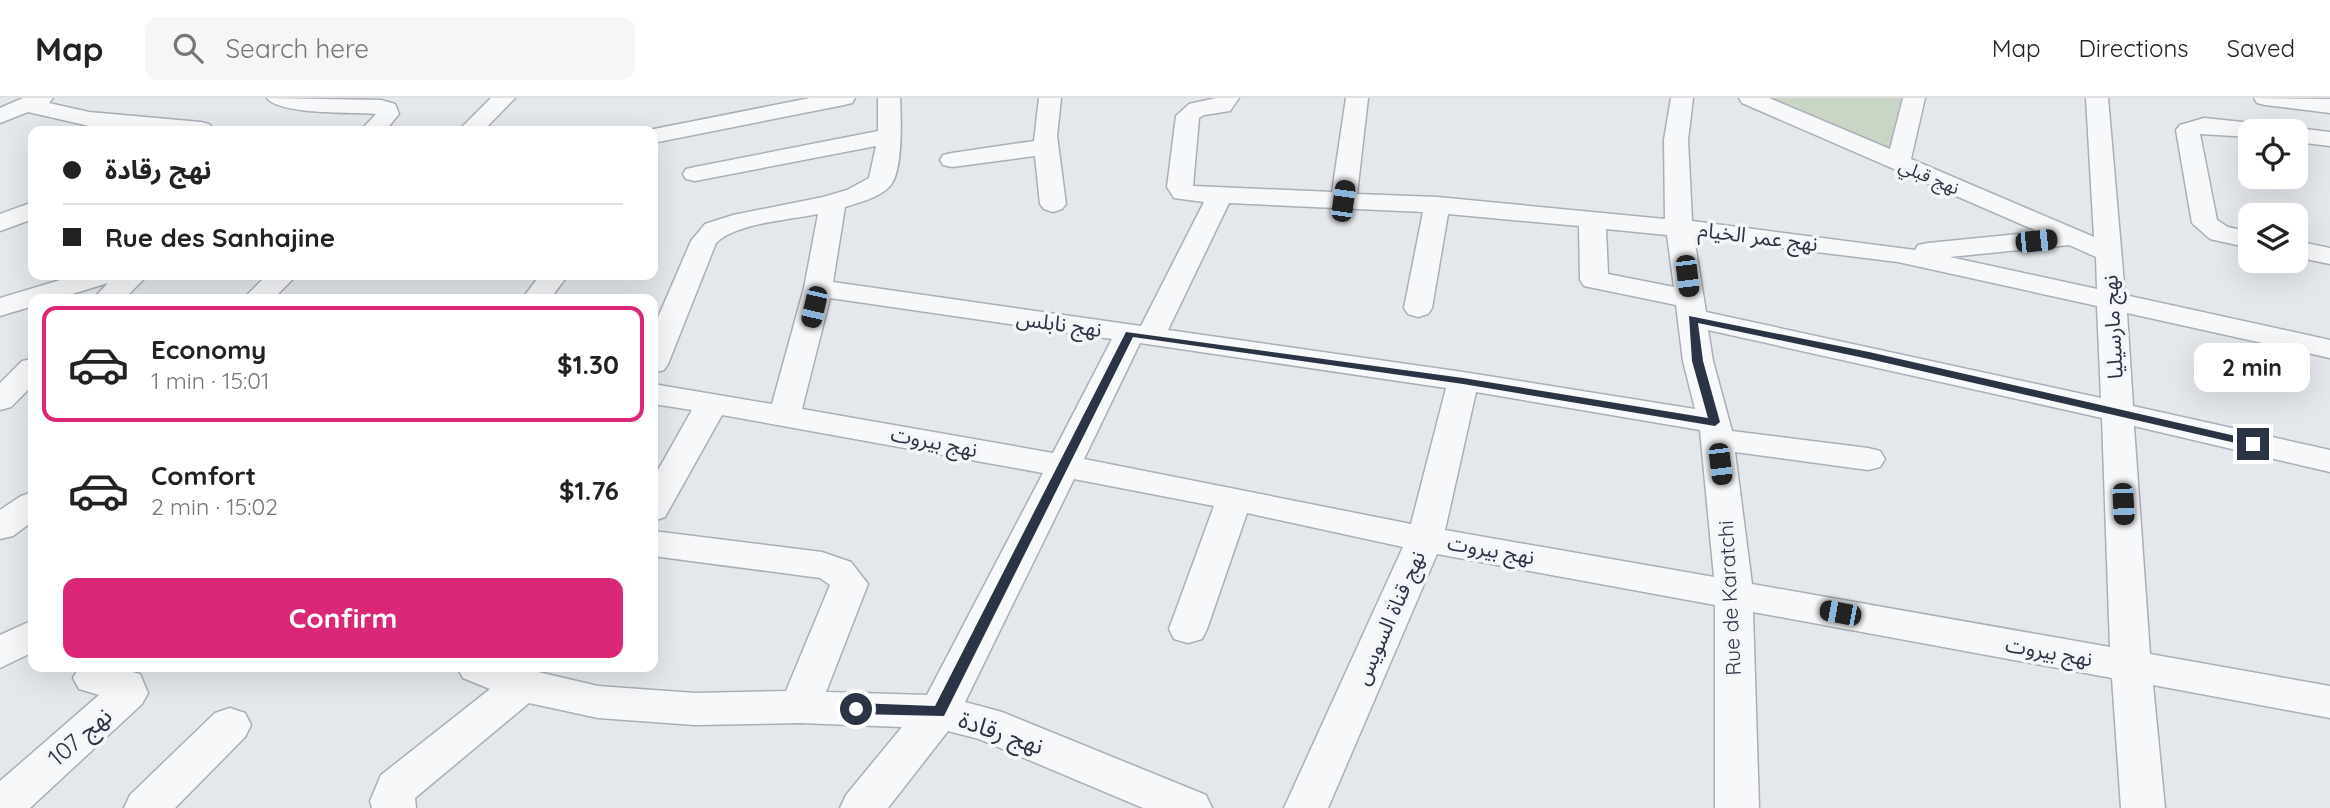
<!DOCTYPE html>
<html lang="en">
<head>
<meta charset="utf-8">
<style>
	:root { --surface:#fff; --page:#f6f6f6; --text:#222; --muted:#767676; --line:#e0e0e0; --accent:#db2777 }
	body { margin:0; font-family:Quicksand,"Noto Sans Arabic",sans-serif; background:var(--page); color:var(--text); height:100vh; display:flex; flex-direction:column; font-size:26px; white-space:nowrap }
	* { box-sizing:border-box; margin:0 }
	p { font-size:23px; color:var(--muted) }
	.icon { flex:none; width:38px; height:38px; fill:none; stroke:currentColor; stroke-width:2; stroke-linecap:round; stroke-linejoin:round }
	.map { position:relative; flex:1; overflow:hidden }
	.panel { position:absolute; left:28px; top:196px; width:630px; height:378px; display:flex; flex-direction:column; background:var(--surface); border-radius:14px; box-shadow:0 7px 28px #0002 }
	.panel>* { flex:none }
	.banner { position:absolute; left:28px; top:28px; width:630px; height:154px; border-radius:14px; box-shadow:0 7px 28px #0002; display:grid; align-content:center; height:154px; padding:0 35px; background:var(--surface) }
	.fabs { position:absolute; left:2238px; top:21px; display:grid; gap:14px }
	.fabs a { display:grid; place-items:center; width:70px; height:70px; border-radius:14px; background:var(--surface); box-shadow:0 7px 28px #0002; font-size:35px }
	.end { position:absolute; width:32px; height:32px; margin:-16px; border:9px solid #2b3445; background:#fff; box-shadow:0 0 0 4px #fff }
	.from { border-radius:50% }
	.bubble { position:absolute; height:49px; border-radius:14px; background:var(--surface); box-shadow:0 7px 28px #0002; font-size:23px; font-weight:700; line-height:49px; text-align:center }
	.car { position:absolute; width:21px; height:42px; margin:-21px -10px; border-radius:9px; box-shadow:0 0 5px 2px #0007; background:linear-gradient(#222 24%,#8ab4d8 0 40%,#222 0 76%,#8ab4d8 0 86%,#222 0) }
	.banner b { display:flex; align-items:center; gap:24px; height:66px; font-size:26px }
	.banner b+b { border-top:2px solid var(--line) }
	.banner i { width:18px; height:18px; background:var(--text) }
	ul { padding:12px 0 0; list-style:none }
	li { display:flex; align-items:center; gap:21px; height:116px; margin:0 14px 10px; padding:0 21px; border:4px solid transparent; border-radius:14px }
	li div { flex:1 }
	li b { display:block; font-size:26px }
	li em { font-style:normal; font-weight:700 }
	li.selected { border-color:var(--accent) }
	li>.icon { width:63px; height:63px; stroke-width:1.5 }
	.primary-button { display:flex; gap:14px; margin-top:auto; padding:14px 35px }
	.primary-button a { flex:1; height:80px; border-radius:14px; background:var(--accent); color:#fff; font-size:28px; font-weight:700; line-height:80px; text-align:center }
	header { display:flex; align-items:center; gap:42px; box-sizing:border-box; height:98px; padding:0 35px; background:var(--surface); border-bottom:2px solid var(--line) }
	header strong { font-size:33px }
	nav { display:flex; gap:38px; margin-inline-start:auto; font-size:24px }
	.search { width:490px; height:63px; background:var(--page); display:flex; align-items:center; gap:18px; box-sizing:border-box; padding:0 24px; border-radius:14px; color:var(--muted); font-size:26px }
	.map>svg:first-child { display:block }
</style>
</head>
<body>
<header>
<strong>Map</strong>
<div class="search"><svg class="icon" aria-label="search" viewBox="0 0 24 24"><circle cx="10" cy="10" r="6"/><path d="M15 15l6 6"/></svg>Search here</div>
<nav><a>Map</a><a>Directions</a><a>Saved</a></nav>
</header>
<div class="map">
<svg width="2330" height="710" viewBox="0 0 2330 710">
	<rect width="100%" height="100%" fill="#e4e7ec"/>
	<path fill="#c9d6c5" d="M1765,0H1901L1888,56Z"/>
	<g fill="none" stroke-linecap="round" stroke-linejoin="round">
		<g stroke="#a9aeb7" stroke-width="3">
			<path id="minor" d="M23,0H53L49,5L89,14L201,24L209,26L213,31L211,33H148L89,28L28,14L0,25V10Z
				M267,0L381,2L395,6L399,16L385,33H360L376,16C353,14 279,17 267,0Z
				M491,0H515L483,33H458Z
				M810,0H855L852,5L844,7L653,45V33H644Z
				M878,0H900C901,19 903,74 890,88C879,100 860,104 845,109L833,184L1141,228L1204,104L1174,100L1167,89L1176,18L1189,6L1216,0H1239L1230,13L1204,17L1199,20L1193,88L1332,94L1346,0H1368L1357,96L1437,99L1665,121L1664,42L1671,0H1693L1688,42L1692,123L1915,152L1918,147L1928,145L2039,134L1742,5L1739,0H1769L1890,51L1903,0H1925L1911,61L2094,139L2086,0H2108L2125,197L2330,242V260L2127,215L2133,308L2330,352V374L2134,328L2150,556L2330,588V620L2153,587L2165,710H2121L2112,580L1753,514L1759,710H1715V507L1437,456L1328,710H1284L1403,449L1247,415L1207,531L1202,541L1188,545L1174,541L1169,531L1214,408L1074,381L965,604L1002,614L1206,697L1212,710H1143L979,641L948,633L888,710H840L846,697L902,629L800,625L695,627L598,620L529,605L415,700L416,710H372L370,703L381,677L490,591L463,580L457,569H517L598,588L695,595L786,593L830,487L820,480L653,458V433L822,454L851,464L868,486L826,594L927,597L1043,375L722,317L665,419L653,423V381L692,312L653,306V286L772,306L804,190L818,116C790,122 735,125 716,145L668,266L664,272L653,275V231L691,143L705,126L733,117L823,99L847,92L869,80L876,48L695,83L686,81L683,76L686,71L695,69L878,33ZM1229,105L1423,114L1404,210L1408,216L1418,219L1428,216L1432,210L1448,116L1579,128L1580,182L1584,188L1676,207L1683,263L1695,311L1463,274L1168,232ZM1606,131L1667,137L1674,189L1608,176ZM1694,139L1898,164L2097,208L2101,300L1706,214ZM2069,147L2096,159L2097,191L1950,159ZM830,200L1112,241L1053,355L802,311ZM1708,232L2102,320L2110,549L1752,486L1735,354L1868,372L1880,369L1885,361L1880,353L1868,350L1732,333L1713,263ZM1140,245L1446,290L1411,426L1084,361ZM1476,294L1700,332L1714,479L1445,432Z
				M1039,0H1061L1057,38L1066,106L1062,111L1053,114L1044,111L1040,106L1035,58L952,69L943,67L940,62L943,57L952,55L1034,43Z
				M2254,0L2330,1V15L2265,7L2257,5Z
				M2204,20L2262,26L2270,28L2274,33H2250V39L2200,36L2217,122L2228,129L2250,134V150L2210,141L2192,125L2176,32L2180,27Z
				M2296,30L2330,34V48L2296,44V33H2287Z
				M33,104V121L0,133V116Z
				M2296,143L2330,150V166L2296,159Z
				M77,177H148L124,201H93L108,185L56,201H33V208L0,218V200Z
				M267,177H297L273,201H243Z
				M540,177H568L550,201H522Z
				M33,261V287L11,309L0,312V285L22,263Z
				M33,394V423L13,438L0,441V412L21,398Z
				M33,522V554L0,570V537Z
				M79,569H114L140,576L148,595L142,606L30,710H0V683L99,597L79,591L73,580Z
				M230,610L245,615L251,627L245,639L175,710H124L130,697L215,615Z"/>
		</g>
		<use href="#minor" fill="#f7f8fa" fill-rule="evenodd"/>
	</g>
	<path fill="#2b3445" d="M1689,218L1869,254L2253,342L2259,346L2253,349L1869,261L1698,225L1703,263L1720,324L1715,328L1463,286L1133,239L944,618L856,616L849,611L856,605L935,608L1126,234L1463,280L1708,320L1692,263Z"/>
	<g text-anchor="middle" stroke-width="7" stroke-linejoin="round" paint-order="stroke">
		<g font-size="18" fill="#2b3445" stroke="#f4f6f9">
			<text transform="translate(1929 79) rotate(23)" y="6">نهج قبلي</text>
		</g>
		<g font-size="21" fill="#2b3445" stroke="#f4f6f9">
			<text transform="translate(1758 139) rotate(7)" y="7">نهج عمر الخيام</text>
			<text transform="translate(1059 226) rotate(8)" y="7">نهج نابلس</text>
			<text transform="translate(2113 229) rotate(-93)" y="7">نهج مارسيليا</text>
			<text transform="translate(934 344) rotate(11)" y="7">نهج بيروت</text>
			<text transform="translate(1491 452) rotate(10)" y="7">نهج بيروت</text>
			<text transform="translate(1730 500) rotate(-93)" y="7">Rue de Karatchi</text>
			<text transform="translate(1390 520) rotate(-66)" y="7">نهج قناة السويس</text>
			<text transform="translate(2049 554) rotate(10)" y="7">نهج بيروت</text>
		</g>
		<g font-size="24" fill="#2b3445" stroke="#f4f6f9">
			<text transform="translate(1001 635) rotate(19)" y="8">نهج رقادة</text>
			<text transform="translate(80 639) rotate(-41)" y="8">نهج 107</text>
		</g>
	</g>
</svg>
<div class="fabs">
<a><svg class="icon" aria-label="locate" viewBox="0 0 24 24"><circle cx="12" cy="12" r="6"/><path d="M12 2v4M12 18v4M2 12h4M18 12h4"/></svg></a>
<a><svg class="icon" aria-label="layers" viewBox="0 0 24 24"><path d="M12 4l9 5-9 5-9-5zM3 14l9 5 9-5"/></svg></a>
</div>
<i class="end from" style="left:856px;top:611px"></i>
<i class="end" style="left:2253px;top:346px"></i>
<div class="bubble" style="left:2194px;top:245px;width:116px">2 min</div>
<i class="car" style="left:1343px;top:103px;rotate:8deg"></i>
<i class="car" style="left:2036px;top:143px;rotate:84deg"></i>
<i class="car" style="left:1687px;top:178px;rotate:173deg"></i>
<i class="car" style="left:814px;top:209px;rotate:193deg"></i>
<i class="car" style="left:1720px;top:366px;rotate:173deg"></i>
<i class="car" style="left:2123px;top:406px;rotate:177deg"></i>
<i class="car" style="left:1840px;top:515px;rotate:281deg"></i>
<div class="banner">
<b><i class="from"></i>نهج رقادة</b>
<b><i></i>Rue des Sanhajine</b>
</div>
<section class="panel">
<ul>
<li class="selected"><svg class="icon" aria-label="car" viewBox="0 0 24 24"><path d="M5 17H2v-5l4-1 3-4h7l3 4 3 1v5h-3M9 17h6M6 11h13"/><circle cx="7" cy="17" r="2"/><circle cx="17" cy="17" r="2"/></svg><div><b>Economy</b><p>1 min · 15:01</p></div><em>$1.30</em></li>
<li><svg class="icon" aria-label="car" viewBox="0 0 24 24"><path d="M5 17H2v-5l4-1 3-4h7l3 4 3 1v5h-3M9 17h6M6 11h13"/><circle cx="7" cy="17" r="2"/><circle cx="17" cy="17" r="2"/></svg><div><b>Comfort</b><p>2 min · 15:02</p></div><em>$1.76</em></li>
</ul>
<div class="primary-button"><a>Confirm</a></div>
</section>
</div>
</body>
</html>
